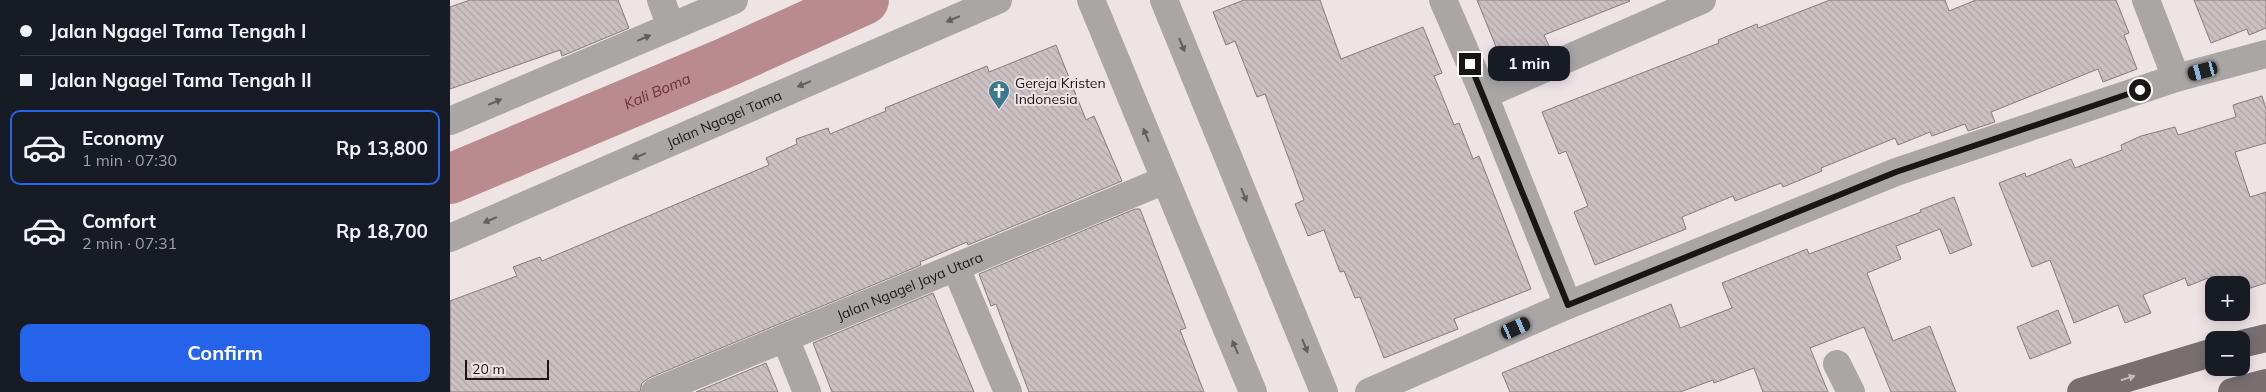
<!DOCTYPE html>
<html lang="en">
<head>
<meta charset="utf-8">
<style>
	:root { --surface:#171b24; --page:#242831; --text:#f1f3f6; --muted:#9ea1a6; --line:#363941; --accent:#2563eb }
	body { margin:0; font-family:Mulish,sans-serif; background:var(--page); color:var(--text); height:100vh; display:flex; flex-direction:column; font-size:19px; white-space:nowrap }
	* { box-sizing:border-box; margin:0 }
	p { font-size:16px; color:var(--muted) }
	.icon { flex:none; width:28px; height:28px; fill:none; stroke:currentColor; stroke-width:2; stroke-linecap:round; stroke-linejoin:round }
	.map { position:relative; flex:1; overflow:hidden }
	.side { display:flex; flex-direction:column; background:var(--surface); width:450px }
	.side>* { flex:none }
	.hud { display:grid; align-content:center; height:110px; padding:0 20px; background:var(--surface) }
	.buttons { position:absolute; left:1755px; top:276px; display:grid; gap:10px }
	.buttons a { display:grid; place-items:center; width:45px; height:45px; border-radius:10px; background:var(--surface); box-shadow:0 2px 12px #0003; font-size:25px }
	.scale { position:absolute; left:15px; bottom:12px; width:84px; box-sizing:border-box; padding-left:5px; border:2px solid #1a1616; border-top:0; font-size:14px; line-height:18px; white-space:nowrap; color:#1a1616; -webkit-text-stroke:4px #efe4e5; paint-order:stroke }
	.end { position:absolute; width:22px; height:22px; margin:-11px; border:6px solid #1a1616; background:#fff; box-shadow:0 0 0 2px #fff }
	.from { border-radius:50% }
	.bubble { position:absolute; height:35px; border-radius:10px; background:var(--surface); box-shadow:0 2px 12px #0003; font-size:16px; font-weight:700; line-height:35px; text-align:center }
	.car { position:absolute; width:15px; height:30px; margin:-15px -8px; border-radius:6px; box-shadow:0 0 4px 1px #0007; background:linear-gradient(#222 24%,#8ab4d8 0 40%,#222 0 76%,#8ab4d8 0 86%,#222 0) }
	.hud b { display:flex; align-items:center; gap:18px; height:48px; font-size:19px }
	.hud b+b { border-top:1px solid var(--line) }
	.hud i { width:12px; height:12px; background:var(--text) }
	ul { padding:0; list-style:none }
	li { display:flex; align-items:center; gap:15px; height:75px; margin:0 10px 8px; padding:0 10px; border:2px solid transparent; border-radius:10px }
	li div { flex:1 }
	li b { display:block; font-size:19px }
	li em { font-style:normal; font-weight:700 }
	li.current { border-color:var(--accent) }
	li>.icon { width:45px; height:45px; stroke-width:1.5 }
	.button { display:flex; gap:10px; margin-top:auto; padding:10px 20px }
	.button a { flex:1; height:58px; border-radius:10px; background:var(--accent); color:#fff; font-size:20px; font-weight:700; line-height:58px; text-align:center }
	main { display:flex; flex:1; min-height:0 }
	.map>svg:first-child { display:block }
</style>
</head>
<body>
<main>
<section class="side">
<div class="hud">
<b><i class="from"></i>Jalan Ngagel Tama Tengah I</b>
<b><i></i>Jalan Ngagel Tama Tengah II</b>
</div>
<ul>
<li class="current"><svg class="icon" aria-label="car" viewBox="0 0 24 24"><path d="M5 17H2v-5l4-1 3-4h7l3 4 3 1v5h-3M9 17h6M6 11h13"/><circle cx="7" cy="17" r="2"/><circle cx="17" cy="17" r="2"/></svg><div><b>Economy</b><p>1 min · 07:30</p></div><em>Rp 13,800</em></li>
<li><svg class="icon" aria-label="car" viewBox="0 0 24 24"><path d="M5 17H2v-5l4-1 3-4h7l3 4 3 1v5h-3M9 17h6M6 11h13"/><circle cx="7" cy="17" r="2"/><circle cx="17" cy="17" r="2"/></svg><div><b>Comfort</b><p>2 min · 07:31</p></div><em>Rp 18,700</em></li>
</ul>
<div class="button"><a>Confirm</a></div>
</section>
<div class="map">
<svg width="1816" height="392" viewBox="0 0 1816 392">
	<defs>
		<pattern id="building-back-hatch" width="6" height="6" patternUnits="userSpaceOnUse" patternTransform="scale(1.25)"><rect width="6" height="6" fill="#ccc1c2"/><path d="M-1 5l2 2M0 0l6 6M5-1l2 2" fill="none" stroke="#afa5a6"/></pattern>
	</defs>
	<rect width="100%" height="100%" fill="#efe4e5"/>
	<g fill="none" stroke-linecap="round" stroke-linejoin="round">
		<path stroke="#b98a8e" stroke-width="50" id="s1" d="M0,179L277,62L414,0"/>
	</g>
	<path fill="url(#building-back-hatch)" stroke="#867c7d" d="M20,0H168L179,28L112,56L110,50L0,89V7Z
		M794,0H870L891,59L973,27L992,73L984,76L1004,125L1009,123L1023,159L1029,156L1081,289L1004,319L1008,329L934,358L910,297L905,298L894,271L890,272L874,230L858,236L845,204L854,200L815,94L807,97L785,41L776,45L763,12Z
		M1027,0H1179L1180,1L1094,35L1099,46L1053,64Z
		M1380,0H1495L1499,11L1526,0H1666L1679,33L1674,35L1687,69L1653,82L1648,69L1541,112L1545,122L1518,131L1515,124L1482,136L1480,132L1448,145L1445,138L1371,168L1372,171L1333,187L1331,183L1285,201L1283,196L1232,217L1236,229L1145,265L1124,212L1138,206L1116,151L1109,154L1092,112L1269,43L1268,40L1307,24L1308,28Z
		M1744,0H1816V28L1799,35L1797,29L1761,43Z
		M606,45L636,120L644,116L672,181L518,245L517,242L470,262L471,265L199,378L192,383L190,392H0V301L67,276L63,267L90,257L92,261L319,165L316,158L347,144L346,139L378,128L380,134L436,111L435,108L537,66L539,72Z
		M1812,96L1816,109V143L1785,152L1800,197L1816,192V283L1791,291V285H1764V296L1758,278L1738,286L1735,278L1693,295L1701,313L1675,323L1668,305L1624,323L1600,260L1582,267L1549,183L1575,173L1576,177L1621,159L1625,168L1672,150L1671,145L1691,136L1725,127L1728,135L1786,117L1783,105Z
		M1504,197L1522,245L1500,254L1490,229L1446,246L1451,259L1417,273L1443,341L1480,326L1506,392H1441L1414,327L1360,348L1378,392H1313L1304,368L1264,383L1263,380L1230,392H1060L1052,373L1221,304L1230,328L1282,308L1272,283L1357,249L1359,254L1471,212L1470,210Z
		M685,209H690L736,328L730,330L754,392H579L546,304L541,306L529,274Z
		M483,293L524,392H382L363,343Z
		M1608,310L1621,343L1580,359L1567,327Z
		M316,363L328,392H246Z"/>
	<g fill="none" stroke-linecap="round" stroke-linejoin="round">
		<g stroke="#aaa6a6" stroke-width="28">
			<path d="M211,0L221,27"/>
			<path d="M641,0L803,392"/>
			<path d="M714,0L874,392"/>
			<path d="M993,0L1034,95L1118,305"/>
			<path d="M1696,0L1726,78"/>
			<path d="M1034,95L1252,0"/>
			<path d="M0,121L284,0"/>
			<path id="s2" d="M0,238L548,0"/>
			<path d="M506,268L558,392"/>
			<path d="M335,338L357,392"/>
			<path d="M1387,364L1401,392"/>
			<path id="s3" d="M205,392L715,180"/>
			<path d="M919,392L1118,305L1446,172L1726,78L1816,54"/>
		</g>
		<path stroke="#786f70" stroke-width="28" d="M1791,344L1816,338
			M1631,392L1764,352
			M1782,392L1816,383"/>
	</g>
	<defs><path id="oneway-solid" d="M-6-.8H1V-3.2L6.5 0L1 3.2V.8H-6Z" transform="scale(1.25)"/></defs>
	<g fill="#625e5e">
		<use href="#oneway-solid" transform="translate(503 19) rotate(157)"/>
		<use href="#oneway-solid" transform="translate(194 38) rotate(-23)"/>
		<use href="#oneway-solid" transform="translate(732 45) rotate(68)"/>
		<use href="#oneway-solid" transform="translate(354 84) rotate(157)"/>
		<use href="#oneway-solid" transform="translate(45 102) rotate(-23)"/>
		<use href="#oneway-solid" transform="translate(696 135) rotate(-112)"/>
		<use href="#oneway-solid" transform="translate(189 156) rotate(157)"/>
		<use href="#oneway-solid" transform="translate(794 195) rotate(68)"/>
		<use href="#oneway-solid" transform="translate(40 220) rotate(157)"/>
		<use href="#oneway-solid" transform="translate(855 346) rotate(68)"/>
		<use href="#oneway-solid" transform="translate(785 347) rotate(-113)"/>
	</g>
	<use fill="#c5bbbc" href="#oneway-solid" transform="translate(1678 378) rotate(-17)"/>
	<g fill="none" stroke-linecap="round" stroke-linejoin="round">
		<path stroke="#1a1616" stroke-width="6" d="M1020,64L1118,305L1446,172L1690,90"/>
	</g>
	<defs>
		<g id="church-pin" transform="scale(1.125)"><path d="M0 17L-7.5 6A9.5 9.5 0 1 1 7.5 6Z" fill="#3b798f" stroke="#efe4e5"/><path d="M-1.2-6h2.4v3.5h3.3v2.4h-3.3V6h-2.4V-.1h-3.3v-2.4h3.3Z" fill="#fff"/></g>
	</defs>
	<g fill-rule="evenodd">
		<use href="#church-pin" x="549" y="91"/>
	</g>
	<g text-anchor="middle" stroke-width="4" stroke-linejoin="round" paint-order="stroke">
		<g font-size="14" fill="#1a1616" stroke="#efe4e5" text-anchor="start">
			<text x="565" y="88">Gereja Kristen<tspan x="565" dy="16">Indonesia</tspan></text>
		</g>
		<g font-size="14" fill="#1a1616" stroke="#efe4e5">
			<text dy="5" stroke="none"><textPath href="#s2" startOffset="299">Jalan Ngagel Tama</textPath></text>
			<text dy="5" stroke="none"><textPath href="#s3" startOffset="276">Jalan Ngagel Jaya Utara</textPath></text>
		</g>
		<g font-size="15" font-style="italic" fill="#6c2f38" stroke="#efe4e5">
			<text dy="5" stroke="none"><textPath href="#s1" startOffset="225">Kali Boma</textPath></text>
		</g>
	</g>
</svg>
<div class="buttons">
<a>+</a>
<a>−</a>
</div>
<div class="scale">20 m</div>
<i class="end from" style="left:1690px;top:90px"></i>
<i class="end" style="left:1020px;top:64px"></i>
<div class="bubble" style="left:1038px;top:46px;width:82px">1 min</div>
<i class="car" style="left:1753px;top:71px;rotate:255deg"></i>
<i class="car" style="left:1066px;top:328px;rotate:66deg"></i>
</div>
</main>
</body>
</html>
